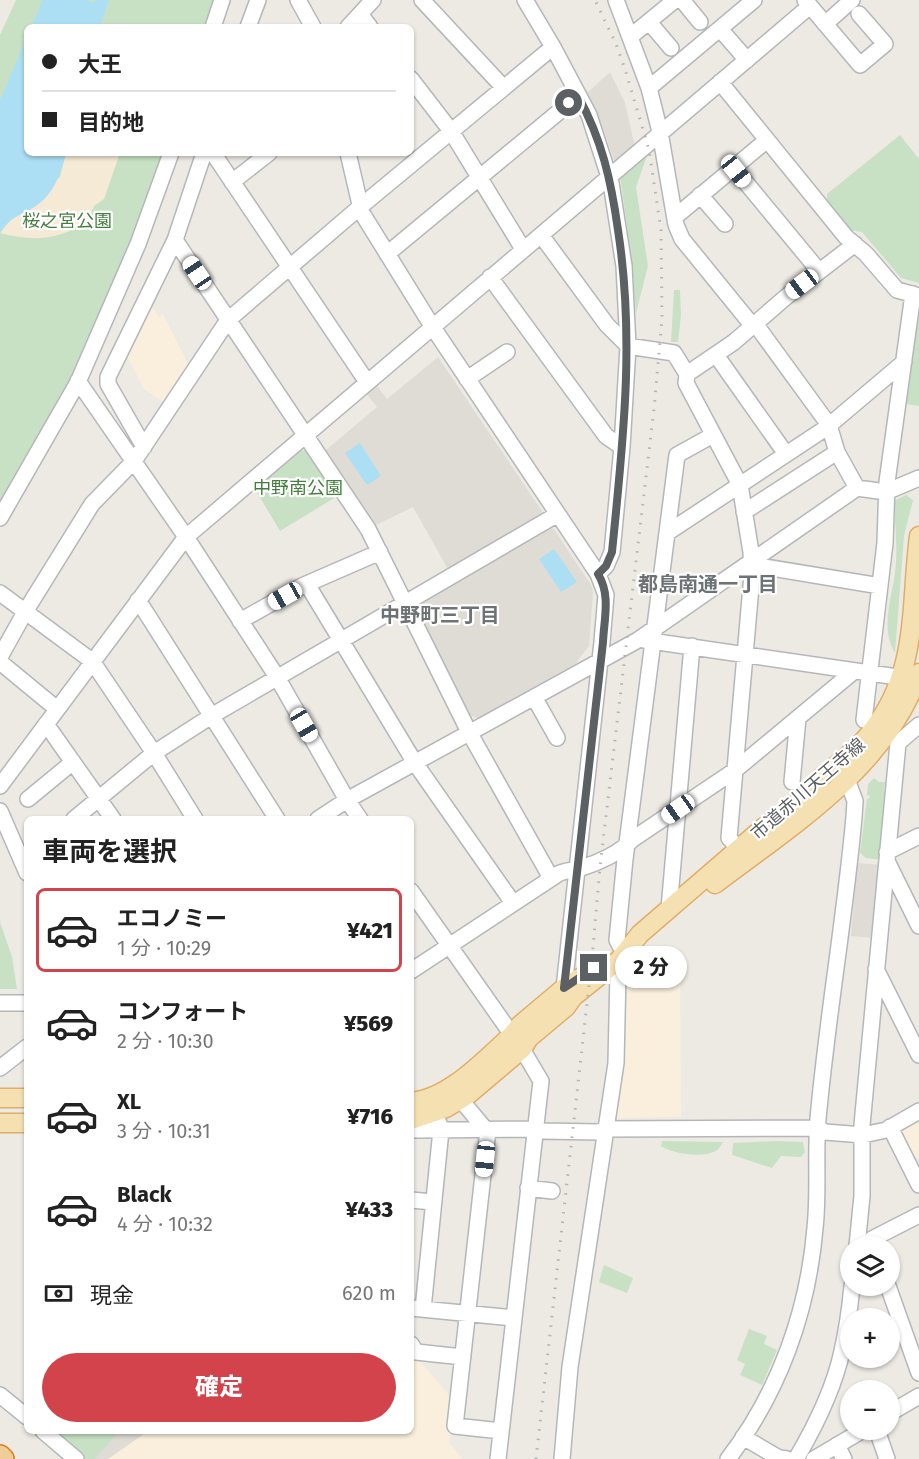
<!DOCTYPE html>
<html lang="ja">
<head>
<meta charset="utf-8">
<style>
	:root { --surface:#fff; --page:#f2f2f2; --text:#222; --muted:#767676; --line:#e0e0e0; --accent:#d3434c }
	body { margin:0; font-family:"Fira Sans","Noto Sans JP",sans-serif; background:var(--page); color:var(--text); height:100vh; display:flex; flex-direction:column; font-size:22px; white-space:nowrap }
	* { box-sizing:border-box; margin:0 }
	p { font-size:20px; color:var(--muted) }
	.icon { flex:none; width:33px; height:33px; fill:none; stroke:currentColor; stroke-width:2; stroke-linecap:round; stroke-linejoin:round }
	.map { position:relative; flex:1; overflow:hidden }
	.side { position:absolute; left:24px; top:816px; width:390px; height:618px; display:flex; flex-direction:column; background:var(--surface); border-radius:9px; box-shadow:0 2px 4px #0004 }
	.side>* { flex:none }
	.top-card { position:absolute; left:24px; top:24px; width:390px; height:132px; border-radius:9px; box-shadow:0 2px 4px #0004; display:grid; align-content:center; height:132px; padding:0 18px; background:var(--surface) }
	.tools { position:absolute; left:840px; top:1236px; display:grid; gap:12px }
	.tools a { display:grid; place-items:center; width:60px; height:60px; border-radius:50%; background:var(--surface); box-shadow:0 2px 4px #0004; font-size:30px }
	.end { position:absolute; width:27px; height:27px; margin:-14px; border:8px solid #5c6063; background:#fff; box-shadow:0 0 0 3px #fff }
	.from { border-radius:50% }
	.bubble { position:absolute; height:42px; border-radius:21px; background:var(--surface); box-shadow:0 2px 4px #0004; font-size:20px; font-weight:800; line-height:42px; text-align:center }
	.car { position:absolute; width:18px; height:36px; margin:-18px -9px; border-radius:8px; box-shadow:0 0 4px 2px #0007; background:linear-gradient(#fff 24%,#345 0 40%,#fff 0 76%,#345 0 86%,#fff 0) }
	.top-card b { display:flex; align-items:center; gap:21px; height:57px; font-size:22px }
	.top-card b+b { border-top:2px solid var(--line) }
	.top-card i { width:15px; height:15px; background:var(--text) }
	ul { padding:0; list-style:none }
	li { display:flex; align-items:center; gap:18px; height:84px; margin:0 12px 9px; padding:0 6px; border:3px solid transparent; border-radius:9px }
	li div { flex:1 }
	li b { display:block; font-size:22px }
	li em { font-style:normal; font-weight:800 }
	li.on { border-color:var(--accent) }
	li>.icon { width:54px; height:54px; stroke-width:1.5 }
	h2 { padding:0 18px; font-size:27px; line-height:72px }
	.pay { display:flex; align-items:center; gap:15px; height:66px; padding:0 18px; font-size:22px }
	.pay p { margin-inline-start:auto }
	.primary-button { display:flex; gap:12px; margin-top:auto; padding:12px 18px }
	.primary-button a { flex:1; height:69px; border-radius:36px; background:var(--accent); color:#fff; font-size:24px; font-weight:800; line-height:69px; text-align:center }
	.map>svg:first-child { display:block }
</style>
</head>
<body>
<div class="map">
<svg width="919" height="1459" viewBox="0 0 919 1459">
	<rect width="100%" height="100%" fill="#edeae4"/>
	<path fill="#f9efdc" d="M149,302L159,317L163,314L189,366L165,403L144,389L125,352Z
		M680,962L681,1117L613,1118L623,978L627,970L637,963Z
		M919,1120V1158L910,1155L900,1136L903,1129Z
		M411,1351L454,1401L449,1443L463,1459H108L148,1431H411Z"/>
	<path fill="#dfdbd5" d="M610,72L625,103L635,147L615,163L599,117L587,93Z
		M438,357L542,511L541,517L449,571L413,507L376,525L326,450L377,407L366,393L376,385L387,399Z
		M548,528L554,529L591,585L593,592L589,646L575,664L478,718L471,716L417,609L419,603Z
		M857,863L883,865L875,938L851,936Z
		M50,1431H148L108,1459H83Z"/>
	<path fill="#c8e1c4" d="M16,0H216L207,27H27V153H164L144,212L76,376L0,507V35Z
		M900,135L919,159V283L901,278L862,232L849,230L827,202V194Z
		M647,152V156L636,187L648,266L636,313L632,262L620,176Z
		M674,290H680L681,315L678,342H671Z
		M919,304V406L902,403Z
		M306,450L336,497L280,531L255,489L299,451Z
		M906,495L913,500L904,536L895,653C878,625 895,591 896,562C897,542 895,521 894,501Z
		M874,778L879,782H885L884,792L886,791L883,860L866,858L860,853L867,798L869,799L870,796L867,795L868,784Z
		M0,922L12,957L17,989H0Z
		M662,1141L723,1142C721,1145 720,1148 717,1150C704,1159 673,1154 661,1146Z
		M776,1141L803,1142L805,1152L801,1157L781,1156L772,1168L732,1155L733,1143Z
		M604,1265L633,1278L627,1293L599,1282Z
		M749,1329L767,1336L764,1344L777,1350L762,1385L740,1375L745,1364L737,1360Z
		M53,1431H119L95,1459H85Z"/>
	<path fill="#f5ead6" d="M66,153H120L104,199L94,206L88,221C59,240 33,242 0,233L11,218L60,177Z"/>
	<path fill="#addff4" d="M43,0H86L94,3L95,0H109L100,26L102,27H31Z
		M27,37V153H66C60,175 54,195 33,208C17,217 12,216 0,233V100Z
		M360,443L381,476L367,485L345,453Z
		M554,549L577,582L561,592L539,559Z"/>
	<g fill="none" stroke-linecap="round" stroke-linejoin="round">
		<g stroke="#b4b7b9" stroke-width="18">
			<path id="minor" d="M298,0L313,27
				M422,0L504,88
				M525,0L553,47L589,115L611,183L624,266L628,346L622,447L612,552L606,566L598,574
				M616,0L649,88L660,132L676,225L682,239L752,325L759,329L829,425L837,452L857,488
				M682,0L700,22
				M805,0L860,65L885,44L859,14
				M360,14L370,27
				M649,22L671,48
				M825,24L852,0
				M213,27L222,0
				M248,27L258,0
				M348,27L373,0
				M720,29L747,60
				M630,37L675,0
				M411,79L451,131L523,249
				M720,82L846,237L866,254L897,290L919,296
				M649,88L754,0
				M213,153L367,382
				M348,153L362,213L432,326L598,574L606,595L602,642L564,988
				M733,167L819,271
				M232,182L269,153
				M700,195L725,224
				M675,217L767,140
				M541,235L607,325L628,346L674,353L687,374L686,383L740,485L751,552L752,575L729,838L739,849
				M175,240L368,529L469,732L551,878
				M387,254L578,96
				M490,277L606,436L622,447
				M716,355L786,454
				M687,374L734,342L786,297L855,244
				M467,379L507,352
				M78,381L186,537L277,677L347,800L360,819
				M144,447L108,384V377L175,240L204,153
				M744,512L837,452
				M0,518L78,382L138,244L171,153
				M667,533L826,428L904,362
				M752,562L759,566L880,586
				M307,584L415,763L513,903
				M0,593L92,661L154,753L195,819
				M138,600L277,819
				M240,621L302,586L380,552
				M644,640L911,679
				M0,657L25,612L92,504L134,461L228,320L360,207L553,47
				M0,662L57,709
				M534,697L557,738
				M864,720L885,543L887,482L913,294
				M46,724L113,819
				M792,782L798,718
				M0,786L186,537L810,6
				M28,799L73,762
				M0,811L27,873
				M74,819L154,753L213,715L558,514
				M318,819L347,800L638,640L857,488L886,492L919,478
				M887,852L919,836
				M887,861L919,926
				M411,891L522,1049L541,1081L498,1459
				M669,909L692,646
				M620,946L617,940L625,859L677,455L713,435
				M876,969L919,1055
				M411,971L558,874C565,870 573,871 581,868C598,863 620,853 633,839L734,771L853,672
				M0,1003H27
				M0,1068L27,1047
				M461,1100L486,1130
				M890,1127L919,1185
				M411,1130L536,1129L543,1131L599,1132L605,1129L818,1128L825,1132L863,1135L886,1130L919,1111
				M488,1130L455,1426L501,1431
				M528,1188L552,1191
				M411,1200L433,1202
				M872,1239L919,1215
				M857,1246L862,1196V1125L898,743L919,725
				M888,1286L919,1373
				M411,1308L514,1318
				M423,1309L441,1130L439,1123
				M411,1344L416,1352L463,1357
				M0,1395L27,1417
				M890,1413L919,1396
				M877,1430L887,1459
				M43,1431L76,1459
				M743,1437L779,1458L787,1459
				M837,1445L844,1459
				M562,1459L570,1367L616,1063L618,972
				M728,1459C779,1392 808,1312 815,1228C819,1192 815,1155 818,1119C827,1018 845,918 854,817L855,801L843,769
				M796,1459C816,1425 834,1389 842,1351C847,1329 850,1307 852,1286
				M814,1459L863,1430"/>
		</g>
		<g stroke="#e0ae6a" stroke-width="21">
			<path id="major" d="M715,884C790,827 887,767 919,673
				M0,1098H27
				M411,1102C449,1099 485,1059 512,1035L520,1025L564,988L588,973
				M411,1120L446,1108L469,1094L522,1049L529,1038L566,1007L573,997L619,960L640,934L764,827C784,814 807,798 821,778C838,764 857,750 871,732C919,673 910,606 919,536
				M0,1123H27"/>
		</g>
		<g stroke="#d5811c" stroke-width="24">
			<path id="highway" d="M0,1456L3,1459"/>
		</g>
		<use href="#minor" stroke="#fff" stroke-width="15"/>
		<use href="#major" stroke="#f5e0b1" stroke-width="18"/>
		<use href="#highway" stroke="#f0cd98" stroke-width="21"/>
		<path stroke="#b2b3b3" stroke-width="3" stroke-dasharray="1.5 8" stroke-linecap="butt" d="M536,1459L592,959L600,867L654,409L662,319L661,230L649,150L625,69L616,44L595,0"/>
	</g>
	<g fill="none" stroke-linecap="round" stroke-linejoin="round">
		<path stroke="#5c6063" stroke-width="8" d="M569,103L578,96C602,140 611,180 618,230C635,340 623,442 612,552L606,566L598,574C611,595 604,619 603,642L564,988L594,968"/>
	</g>
	<g text-anchor="middle" stroke-width="4.5" stroke-linejoin="round" paint-order="stroke">
		<g font-size="18" fill="#457e3f" stroke="#fff">
			<text x="67" y="227">桜之宮公園</text>
			<text x="298" y="494">中野南公園</text>
		</g>
		<g font-size="18" fill="#5c6063" stroke="#fff">
			<text transform="translate(808 789) rotate(-41)" y="6">市道赤川天王寺線</text>
		</g>
		<g font-size="20" font-weight="bold" fill="#6d7275" stroke="#fff">
			<text x="708" y="591">都島南通一丁目</text>
			<text x="440" y="622">中野町三丁目</text>
		</g>
	</g>
</svg>
<div class="tools">
<a><svg class="icon" aria-label="layers" viewBox="0 0 24 24"><path d="M12 4l9 5-9 5-9-5zM3 14l9 5 9-5"/></svg></a>
<a>+</a>
<a>−</a>
</div>
<i class="end from" style="left:569px;top:103px"></i>
<i class="end" style="left:594px;top:968px"></i>
<div class="bubble" style="left:615px;top:946px;width:72px">2 分</div>
<i class="car" style="left:736px;top:171px;rotate:141deg"></i>
<i class="car" style="left:197px;top:273px;rotate:326deg"></i>
<i class="car" style="left:802px;top:284px;rotate:233deg"></i>
<i class="car" style="left:285px;top:596px;rotate:241deg"></i>
<i class="car" style="left:304px;top:725px;rotate:150deg"></i>
<i class="car" style="left:678px;top:809px;rotate:235deg"></i>
<i class="car" style="left:485px;top:1159px;rotate:186deg"></i>
<div class="top-card">
<b><i class="from"></i>大王</b>
<b><i></i>目的地</b>
</div>
<section class="side">
<h2>車両を選択</h2>
<ul>
<li class="on"><svg class="icon" aria-label="car" viewBox="0 0 24 24"><path d="M5 17H2v-5l4-1 3-4h7l3 4 3 1v5h-3M9 17h6M6 11h13"/><circle cx="7" cy="17" r="2"/><circle cx="17" cy="17" r="2"/></svg><div><b>エコノミー</b><p>1 分 · 10:29</p></div><em>¥421</em></li>
<li><svg class="icon" aria-label="car" viewBox="0 0 24 24"><path d="M5 17H2v-5l4-1 3-4h7l3 4 3 1v5h-3M9 17h6M6 11h13"/><circle cx="7" cy="17" r="2"/><circle cx="17" cy="17" r="2"/></svg><div><b>コンフォート</b><p>2 分 · 10:30</p></div><em>¥569</em></li>
<li><svg class="icon" aria-label="car" viewBox="0 0 24 24"><path d="M5 17H2v-5l4-1 3-4h7l3 4 3 1v5h-3M9 17h6M6 11h13"/><circle cx="7" cy="17" r="2"/><circle cx="17" cy="17" r="2"/></svg><div><b>XL</b><p>3 分 · 10:31</p></div><em>¥716</em></li>
<li><svg class="icon" aria-label="car" viewBox="0 0 24 24"><path d="M5 17H2v-5l4-1 3-4h7l3 4 3 1v5h-3M9 17h6M6 11h13"/><circle cx="7" cy="17" r="2"/><circle cx="17" cy="17" r="2"/></svg><div><b>Black</b><p>4 分 · 10:32</p></div><em>¥433</em></li>
</ul>
<div class="pay"><svg class="icon" aria-label="cash" viewBox="0 0 24 24"><path d="M3 7h18v10H3z"/><circle cx="12" cy="12" r="2"/></svg>現金<p>620 m</p></div>
<div class="primary-button"><a>確定</a></div>
</section>
</div>
</body>
</html>
